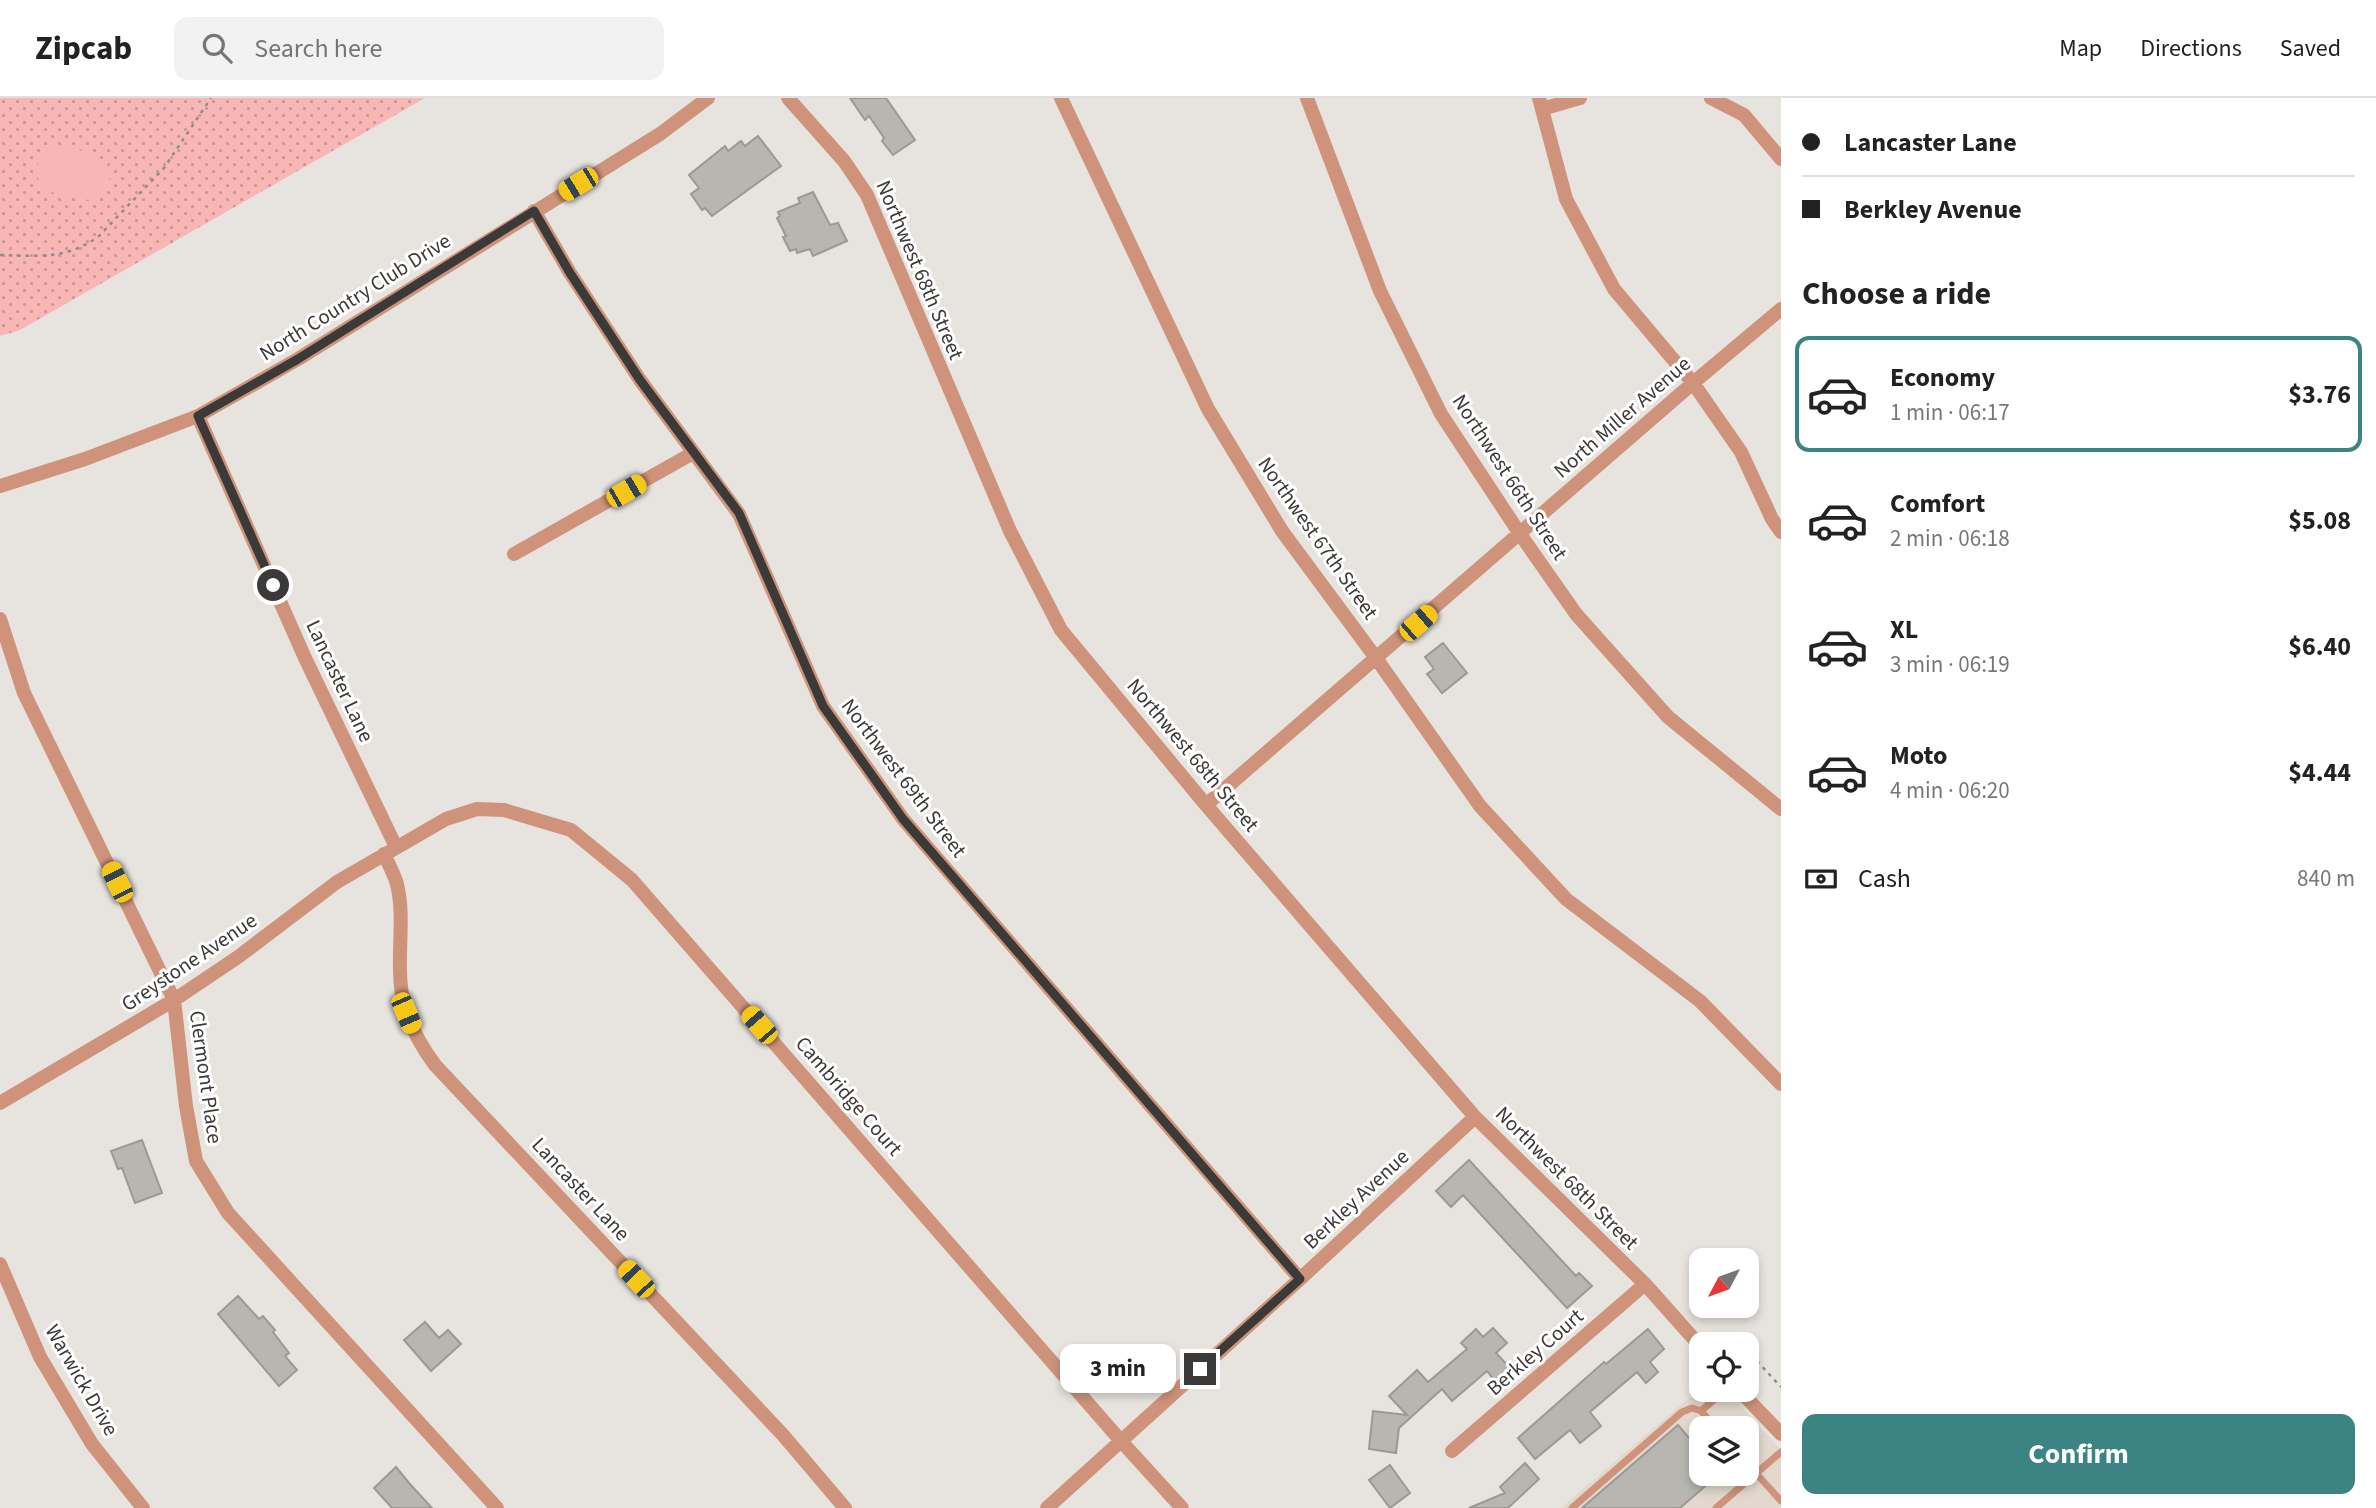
<!DOCTYPE html>
<html lang="en">
<head>
<meta charset="utf-8">
<style>
	:root { --surface:#fff; --page:#f2f2f2; --text:#222; --muted:#767676; --line:#e0e0e0; --accent:#3c8484 }
	body { margin:0; font-family:"Source Sans 3",sans-serif; background:var(--page); color:var(--text); height:100vh; display:flex; flex-direction:column; font-size:26px; white-space:nowrap }
	* { box-sizing:border-box; margin:0 }
	p { font-size:23px; color:var(--muted) }
	.icon { flex:none; width:38px; height:38px; fill:none; stroke:currentColor; stroke-width:2; stroke-linecap:round; stroke-linejoin:round }
	.map { position:relative; flex:1; overflow:hidden }
	.panel { display:flex; flex-direction:column; background:var(--surface); width:595px }
	.panel>* { flex:none }
	.hud { display:grid; align-content:center; height:154px; padding:0 21px; background:var(--surface) }
	.needle { width:46px; rotate:229deg }
	.buttons { position:absolute; left:1689px; top:1150px; display:grid; gap:14px }
	.buttons a { display:grid; place-items:center; width:70px; height:70px; border-radius:14px; background:var(--surface); box-shadow:0 4px 10px #0003; font-size:35px }
	.end { position:absolute; width:32px; height:32px; margin:-16px; border:9px solid #3c3a38; background:#fff; box-shadow:0 0 0 4px #fff }
	.from { border-radius:50% }
	.bubble { position:absolute; height:49px; border-radius:14px; background:var(--surface); box-shadow:0 4px 10px #0003; font-size:23px; font-weight:700; line-height:49px; text-align:center }
	.car { position:absolute; width:21px; height:42px; margin:-21px -10px; border-radius:9px; box-shadow:0 0 5px 2px #0007; background:linear-gradient(#f5c518 24%,#345 0 40%,#f5c518 0 76%,#345 0 86%,#f5c518 0) }
	.hud b { display:flex; align-items:center; gap:24px; height:66px; font-size:26px }
	.hud b+b { border-top:2px solid var(--line) }
	.hud i { width:18px; height:18px; background:var(--text) }
	ul { padding:0; list-style:none }
	li { display:flex; align-items:center; gap:21px; height:116px; margin:0 14px 10px; padding:0 7px; border:4px solid transparent; border-radius:14px }
	li div { flex:1 }
	li b { display:block; font-size:26px }
	li em { font-style:normal; font-weight:700 }
	li.current { border-color:var(--accent) }
	li>.icon { width:63px; height:63px; stroke-width:1.5 }
	h2 { padding:0 21px; font-size:32px; line-height:84px }
	.pay { display:flex; align-items:center; gap:18px; height:77px; padding:0 21px; font-size:26px }
	.pay p { margin-inline-start:auto }
	.primary-button { display:flex; gap:14px; margin-top:auto; padding:14px 21px }
	.primary-button a { flex:1; height:80px; border-radius:14px; background:var(--accent); color:#fff; font-size:28px; font-weight:700; line-height:80px; text-align:center }
	header { display:flex; align-items:center; gap:42px; box-sizing:border-box; height:98px; padding:0 35px; background:var(--surface); border-bottom:2px solid var(--line) }
	header strong { font-size:33px }
	nav { display:flex; gap:38px; margin-inline-start:auto; font-size:24px }
	.search { width:490px; height:63px; background:var(--page); display:flex; align-items:center; gap:18px; box-sizing:border-box; padding:0 24px; border-radius:14px; color:var(--muted); font-size:26px }
	main { display:flex; flex:1; min-height:0 }
	.map>svg:first-child { display:block }
</style>
</head>
<body>
<header>
<strong>Zipcab</strong>
<div class="search"><svg class="icon" aria-label="search" viewBox="0 0 24 24"><circle cx="10" cy="10" r="6"/><path d="M15 15l6 6"/></svg>Search here</div>
<nav><a>Map</a><a>Directions</a><a>Saved</a></nav>
</header>
<main>
<div class="map">
<svg width="1781" height="1410" viewBox="0 0 1781 1410">
	<defs>
		<pattern id="grass-dots" width="8" height="8" patternUnits="userSpaceOnUse" patternTransform="scale(1.75)"><rect width="8" height="8" fill="#f8b7b5"/><path d="M2 2h.1M6 6h.1" fill="none" stroke="#ca9694" stroke-width="1.8" stroke-linecap="round"/></pattern>
	</defs>
	<rect width="100%" height="100%" fill="#e7e3de"/>
	<path fill="#e2d8cd" fill-rule="evenodd" d="M1702,1292H1726L1781,1352V1410H1561L1683,1305ZM1701,1330H1746V1376H1701Z"/>
	<path fill="url(#grass-dots)" d="M0,0H425L20,232L0,238Z"/>
	<path fill="#f8b7b5" d="M57,48C77,48 104,59 110,79C99,109 84,103 58,96C52,94 47,94 42,90C32,73 37,54 57,48Z"/>
	<path fill="#b7b6b0" stroke="#9b9993" stroke-width="2" d="M850,0H886L915,42L893,57L882,43L884,40L869,18L865,22Z
		M758,38L781,68L712,118L705,110L702,112L691,96L699,90L689,77L725,48L728,53L741,43L745,48Z
		M813,94L830,127L838,125L847,143L813,158L810,151L797,155L796,151L790,153L783,139L786,138L777,120L780,118L778,114L800,105L798,100Z
		M1443,545L1467,575L1442,595L1427,576L1434,571L1425,559Z
		M142,1042L162,1095L135,1105L122,1070L118,1071L111,1053Z
		M1469,1062L1576,1178L1579,1175L1592,1188L1567,1210L1463,1097L1451,1109L1436,1093Z
		M238,1198L259,1221L263,1218L275,1232L273,1234L289,1255L285,1258L297,1272L279,1288L218,1216Z
		M425,1224L439,1240L448,1232L461,1246L431,1273L404,1242Z
		M1493,1230L1507,1245L1496,1255L1510,1270L1495,1283L1487,1273L1452,1303L1442,1291L1399,1330L1396,1355L1369,1351L1373,1313L1407,1317L1389,1298L1417,1272L1428,1284L1467,1251L1461,1245L1476,1231L1483,1239Z
		M1648,1231L1664,1251L1650,1264L1658,1274L1646,1285L1637,1274L1590,1314L1601,1328L1580,1345L1570,1332L1535,1361L1518,1340L1604,1264L1606,1266Z
		M1678,1327L1701,1354V1376H1719L1680,1410H1582Z
		M1525,1365L1539,1381L1508,1410H1469L1505,1395L1500,1389Z
		M1390,1367L1410,1395L1390,1410L1369,1382Z
		M396,1369L409,1385L432,1410H392L374,1390Z"/>
	<g fill="none" stroke-linecap="round" stroke-linejoin="round">
		<path stroke="#8e8b88" stroke-width="2.5" stroke-dasharray="3.5 5" stroke-linecap="butt" d="M0,157C37,158 67,162 99,138L164,70L211,0
			M1757,1263L1781,1289"/>
		<path stroke="#ce937a" stroke-width="7" d="M1716,1330L1701,1313L1725,1292
			M1746,1364L1781,1403
			M1572,1410L1682,1314L1692,1310L1701,1313
			M1716,1410L1781,1354"/>
		<path stroke="#ce937a" stroke-width="14" d="M788,0L844,63L867,97L1010,433L1061,532L1206,707L1475,1019L1645,1186L1701,1249
			M1061,0L1208,311L1282,433L1376,560L1480,708L1566,801L1700,903L1781,986
			M1307,0L1380,193L1441,316L1520,436L1576,516L1668,619L1781,711
			M1539,0L1566,101L1614,191L1693,285L1741,354L1772,421L1781,434
			M1711,0L1744,17L1781,61
			M1542,11L1580,0
			M534,113L570,175L640,282L739,416L823,608L903,721L1300,1181
			M198,318L305,560L396,749
			M0,388L85,361L198,318L298,261L660,36L708,0
			M514,456L693,355
			M0,521L24,595L174,902L186,1008L196,1063L228,1115L497,1410
			M1206,707L1693,285L1781,211
			M384,756C388,765 394,776 397,786C405,820 397,854 401,889C404,918 418,944 435,967L783,1337L845,1410
			M0,1005L174,902L238,859L337,784L446,721L477,711L504,712L571,732L632,782L1121,1343L1182,1410
			M0,1166L40,1259L92,1346L143,1410
			M1739,1292L1781,1336
			M1452,1353L1645,1186
			M1047,1410L1300,1181L1475,1019"/>
	</g>
	<g fill="none" stroke-linecap="round" stroke-linejoin="round">
		<path stroke="#3c3a38" stroke-width="9" d="M273,487L198,318L298,261L534,113L570,175L640,282L739,415L823,608L903,721L1300,1181L1200,1271"/>
	</g>
	<g text-anchor="middle" stroke-width="6" stroke-linejoin="round" paint-order="stroke">
		<g font-size="21" fill="#3c3a38" stroke="#fff">
			<text transform="translate(920 172) rotate(67)" y="7">Northwest 68th Street</text>
			<text transform="translate(355 199) rotate(-32)" y="7">North Country Club Drive</text>
			<text transform="translate(1622 319) rotate(-41)" y="7">North Miller Avenue</text>
			<text transform="translate(1510 379) rotate(57)" y="7">Northwest 66th Street</text>
			<text transform="translate(1318 440) rotate(55)" y="7">Northwest 67th Street</text>
			<text transform="translate(340 583) rotate(65)" y="7">Lancaster Lane</text>
			<text transform="translate(1193 657) rotate(50)" y="7">Northwest 68th Street</text>
			<text transform="translate(904 680) rotate(53)" y="7">Northwest 69th Street</text>
			<text transform="translate(189 864) rotate(-34)" y="7">Greystone Avenue</text>
			<text transform="translate(206 979) rotate(82)" y="7">Clermont Place</text>
			<text transform="translate(849 998) rotate(49)" y="7">Cambridge Court</text>
			<text transform="translate(1567 1080) rotate(45)" y="7">Northwest 68th Street</text>
			<text transform="translate(581 1091) rotate(47)" y="7">Lancaster Lane</text>
			<text transform="translate(1356 1101) rotate(-43)" y="7">Berkley Avenue</text>
			<text transform="translate(1535 1254) rotate(-41)" y="7">Berkley Court</text>
			<text transform="translate(82 1282) rotate(60)" y="7">Warwick Drive</text>
		</g>
	</g>
</svg>
<div class="buttons">
<a><svg class="needle" viewBox="-14 -14 28 28"><path d="M0-13l5 13h-10z" fill="#e53935"/><path d="M0 13l5-13h-10z" fill="#767676"/></svg></a>
<a><svg class="icon" aria-label="locate" viewBox="0 0 24 24"><circle cx="12" cy="12" r="6"/><path d="M12 2v4M12 18v4M2 12h4M18 12h4"/></svg></a>
<a><svg class="icon" aria-label="layers" viewBox="0 0 24 24"><path d="M12 4l9 5-9 5-9-5zM3 14l9 5 9-5"/></svg></a>
</div>
<i class="end from" style="left:273px;top:487px"></i>
<i class="end" style="left:1200px;top:1271px"></i>
<div class="bubble" style="left:1060px;top:1246px;width:116px">3 min</div>
<i class="car" style="left:578px;top:86px;rotate:239deg"></i>
<i class="car" style="left:626px;top:393px;rotate:60deg"></i>
<i class="car" style="left:1418px;top:525px;rotate:49deg"></i>
<i class="car" style="left:117px;top:784px;rotate:334deg"></i>
<i class="car" style="left:406px;top:915px;rotate:157deg"></i>
<i class="car" style="left:759px;top:927px;rotate:319deg"></i>
<i class="car" style="left:636px;top:1181px;rotate:317deg"></i>
</div>
<section class="panel">
<div class="hud">
<b><i class="from"></i>Lancaster Lane</b>
<b><i></i>Berkley Avenue</b>
</div>
<h2>Choose a ride</h2>
<ul>
<li class="current"><svg class="icon" aria-label="car" viewBox="0 0 24 24"><path d="M5 17H2v-5l4-1 3-4h7l3 4 3 1v5h-3M9 17h6M6 11h13"/><circle cx="7" cy="17" r="2"/><circle cx="17" cy="17" r="2"/></svg><div><b>Economy</b><p>1 min · 06:17</p></div><em>$3.76</em></li>
<li><svg class="icon" aria-label="car" viewBox="0 0 24 24"><path d="M5 17H2v-5l4-1 3-4h7l3 4 3 1v5h-3M9 17h6M6 11h13"/><circle cx="7" cy="17" r="2"/><circle cx="17" cy="17" r="2"/></svg><div><b>Comfort</b><p>2 min · 06:18</p></div><em>$5.08</em></li>
<li><svg class="icon" aria-label="car" viewBox="0 0 24 24"><path d="M5 17H2v-5l4-1 3-4h7l3 4 3 1v5h-3M9 17h6M6 11h13"/><circle cx="7" cy="17" r="2"/><circle cx="17" cy="17" r="2"/></svg><div><b>XL</b><p>3 min · 06:19</p></div><em>$6.40</em></li>
<li><svg class="icon" aria-label="car" viewBox="0 0 24 24"><path d="M5 17H2v-5l4-1 3-4h7l3 4 3 1v5h-3M9 17h6M6 11h13"/><circle cx="7" cy="17" r="2"/><circle cx="17" cy="17" r="2"/></svg><div><b>Moto</b><p>4 min · 06:20</p></div><em>$4.44</em></li>
</ul>
<div class="pay"><svg class="icon" aria-label="cash" viewBox="0 0 24 24"><path d="M3 7h18v10H3z"/><circle cx="12" cy="12" r="2"/></svg>Cash<p>840 m</p></div>
<div class="primary-button"><a>Confirm</a></div>
</section>
</main>
</body>
</html>
